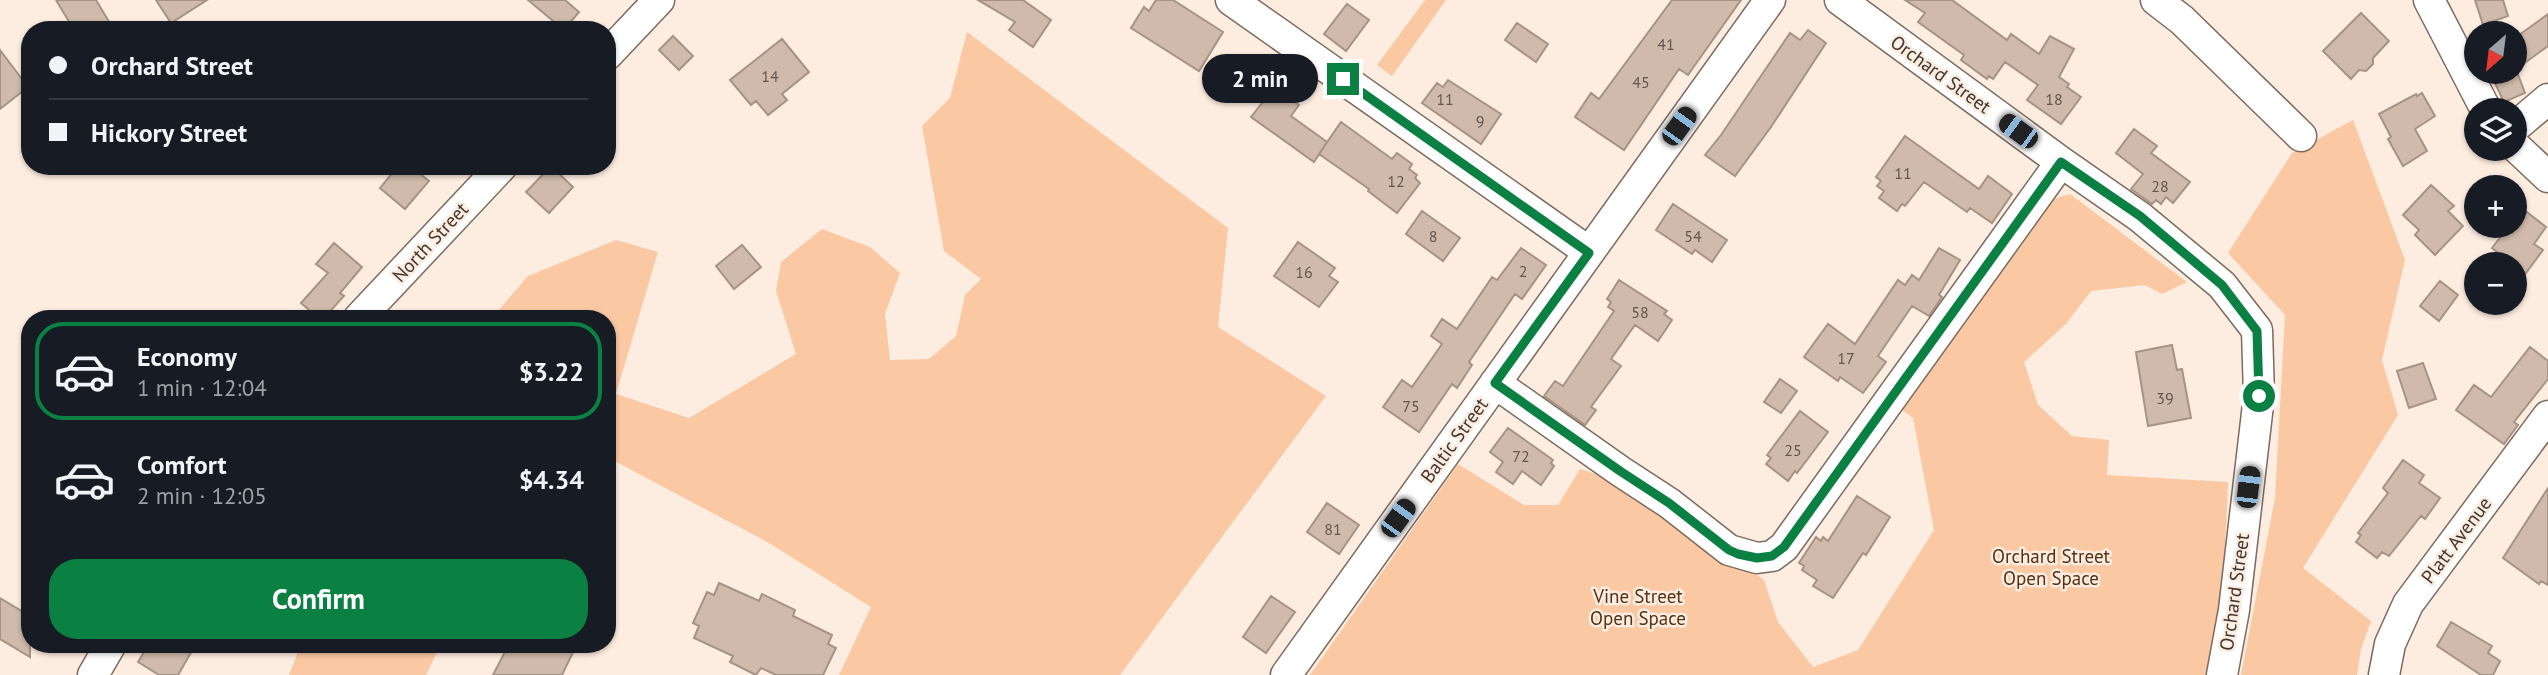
<!DOCTYPE html>
<html lang="en">
<head>
<meta charset="utf-8">
<style>
	:root { --surface:#171b24; --page:#242831; --text:#f1f3f6; --muted:#9ea1a6; --line:#363941; --accent:#0b8043 }
	body { margin:0; font-family:"PT Sans",sans-serif; background:var(--page); color:var(--text); height:100vh; display:flex; flex-direction:column; font-size:26px; white-space:nowrap }
	* { box-sizing:border-box; margin:0 }
	p { font-size:23px; color:var(--muted) }
	.icon { flex:none; width:38px; height:38px; fill:none; stroke:currentColor; stroke-width:2; stroke-linecap:round; stroke-linejoin:round }
	.map { position:relative; flex:1; overflow:hidden }
	.sheet { position:absolute; left:21px; top:310px; width:595px; height:343px; display:flex; flex-direction:column; background:var(--surface); border-radius:28px; box-shadow:0 2px 5px #0004 }
	.sheet>* { flex:none }
	.banner { position:absolute; left:21px; top:21px; width:595px; height:154px; border-radius:28px; box-shadow:0 2px 5px #0004; display:grid; align-content:center; height:154px; padding:0 28px; background:var(--surface) }
	.needle { width:46px; rotate:208deg }
	.controls { position:absolute; left:2464px; top:21px; display:grid; gap:14px }
	.controls a { display:grid; place-items:center; width:63px; height:63px; border-radius:50%; background:var(--surface); box-shadow:0 2px 5px #0004; font-size:35px }
	.end { position:absolute; width:32px; height:32px; margin:-16px; border:9px solid #0b8043; background:#fff; box-shadow:0 0 0 4px #fff }
	.from { border-radius:50% }
	.bubble { position:absolute; height:49px; border-radius:24px; background:var(--surface); box-shadow:0 2px 5px #0004; font-size:23px; font-weight:700; line-height:49px; text-align:center }
	.car { position:absolute; width:21px; height:42px; margin:-21px -10px; border-radius:9px; box-shadow:0 0 5px 2px #0007; background:linear-gradient(#222 24%,#8ab4d8 0 40%,#222 0 76%,#8ab4d8 0 86%,#222 0) }
	.banner b { display:flex; align-items:center; gap:24px; height:66px; font-size:26px }
	.banner b+b { border-top:2px solid var(--line) }
	.banner i { width:18px; height:18px; background:var(--text) }
	ul { padding:12px 0 0; list-style:none }
	li { display:flex; align-items:center; gap:21px; height:98px; margin:0 14px 10px; padding:0 14px; border:4px solid transparent; border-radius:28px }
	li div { flex:1 }
	li b { display:block; font-size:26px }
	li em { font-style:normal; font-weight:700 }
	li.active { border-color:var(--accent) }
	li>.icon { width:63px; height:63px; stroke-width:1.5 }
	.primary-button { display:flex; gap:14px; margin-top:auto; padding:14px 28px }
	.primary-button a { flex:1; height:80px; border-radius:28px; background:var(--accent); color:#fff; font-size:28px; font-weight:700; line-height:80px; text-align:center }
	.map>svg:first-child { display:block }
</style>
</head>
<body>
<div class="map">
<svg width="2548" height="675" viewBox="0 0 2548 675">
	<rect width="100%" height="100%" fill="#fdece0"/>
	<path fill="#fbc8a4" d="M1425,0H1446L1392,76L1377,65Z
		M967,32L1228,228L1218,327L1326,396L1120,675H839L871,607L769,543L607,457V318H492L528,276L616,240L658,252L616,394L689,418L796,354L776,291L781,262L822,229L870,247L900,273L885,314L890,360L929,359L956,336L965,295L981,279L944,251L922,126L950,98Z
		M2353,120L2405,260L2382,360L2398,415L2303,568L2371,621L2361,649L2357,675H2241L2275,498L2285,315L2228,253L2292,153Z
		M2070,194L2187,282L2162,294L2145,285L2091,291L2066,324L2024,362L2038,405L2072,436L2109,440L2107,475L2228,482L2224,572L2207,675H1310L1458,464L1524,505H1558L1580,469L1644,489L1645,493L1764,580L1778,622L1813,667L1858,650L1934,530L1913,418L1894,404L2047,201Z
		M301,644H441L426,675H289Z"/>
	<path fill="#cfbaab" stroke="#a79386" stroke-width="2" d="M56,0H96L114,30H74Z
		M156,0H207L171,23Z
		M528,0H565L579,12L564,30Z
		M978,0H1023L1051,20L1033,47L1009,30L1015,22Z
		M1156,0H1173L1223,32L1199,71L1131,28L1144,7L1149,11Z
		M1672,0H1741L1688,75L1679,69L1624,150L1575,117L1591,93L1599,99Z
		M1905,0H1952L2007,40L2011,34L2039,54L2050,36L2074,49L2059,77L2069,84L2067,87L2081,97L2061,124L2027,100L2038,85L2005,62L1993,79L1989,76L1987,79L1961,60L1964,55L1918,22L1925,13Z
		M2475,0H2503L2508,16L2483,25Z
		M1347,4L1369,20L1346,51L1324,34Z
		M2361,13L2389,41L2373,58V64L2366,71L2359,70L2351,79L2323,51Z
		M2548,14V46L2515,70V38Z
		M1517,23L1548,44L1536,62L1505,40Z
		M1808,30L1826,43L1771,127L1735,176L1705,155L1721,135L1790,33L1800,40Z
		M673,36L693,56L679,70L659,50Z
		M782,39L809,72L782,94L787,100L768,115L756,101L751,105L730,80Z
		M0,50L28,87L0,109Z
		M2504,72H2517L2525,93L2504,102L2492,77Z
		M1281,79L1301,95L1295,102L1299,105L1291,116L1327,142L1314,162L1251,117Z
		M1448,80L1501,114L1481,144L1422,103L1437,83L1443,87Z
		M2422,93L2435,116L2415,129L2427,151L2403,166L2388,139L2391,137L2379,114L2416,94L2417,96Z
		M1341,122L1392,159L1397,153L1412,164L1409,169L1417,175L1415,178L1420,183L1397,213L1368,191L1369,189L1319,154Z
		M2134,129L2157,146L2151,153L2190,182L2173,203L2166,197L2161,204L2156,200L2152,204L2131,189L2143,174L2116,153Z
		M1905,136L1979,189L1988,176L2012,194L1992,223L1970,208L1967,212L1924,182L1905,206L1902,204L1897,211L1879,198L1884,191L1877,186L1881,181L1876,177Z
		M398,166H410L429,181L405,209L380,188Z
		M551,166L573,187L549,213L526,192Z
		M2431,185L2454,206L2448,211L2463,226L2435,255L2415,235L2419,230L2403,215Z
		M1673,204L1727,240L1712,262L1695,250L1692,254L1656,230Z
		M2523,209L2546,227L2534,244L2543,250L2515,288V264H2494L2501,255L2492,248L2509,226H2515V218Z
		M1422,211L1460,238L1443,261L1406,234Z
		M1298,242L1335,268L1329,276L1338,282L1319,307L1274,276Z
		M334,243L362,267L340,293L344,296L324,318H318L301,303L328,273L316,264Z
		M742,245L761,267L734,289L716,266Z
		M1521,248L1546,265L1522,299L1515,294L1469,362L1472,365L1457,388L1452,384L1419,432L1383,407L1402,380L1412,387L1442,344L1431,336L1442,319L1457,329L1492,277L1497,280Z
		M1939,248L1960,260L1939,295L1942,297L1929,316L1912,306L1878,356L1886,362L1863,393L1840,377L1838,381L1804,357L1828,324L1855,344L1898,280L1905,285L1912,275L1919,280Z
		M1619,280L1667,311L1664,314L1672,320L1658,341L1635,325L1611,359L1621,366L1591,407L1596,410L1585,425L1544,396L1555,381L1563,386L1614,311L1608,307L1611,302L1607,299Z
		M2440,281L2458,295L2439,321L2420,306Z
		M2172,345L2177,370L2182,369L2191,418L2148,426L2136,352Z
		M2530,347L2548,361V379L2514,422L2518,425L2504,444L2456,410L2474,385L2491,397Z
		M2423,363L2436,399L2409,408L2397,371Z
		M1780,379L1797,391L1781,413L1764,402Z
		M1800,411L1828,432L1797,473L1795,471L1788,481L1766,464L1771,458L1767,455Z
		M1508,428L1553,460L1551,463L1554,466L1541,485L1522,471L1513,484L1496,472L1503,462L1490,452Z
		M2403,460L2424,475L2419,483L2440,498L2425,519L2421,516L2389,556L2382,552L2377,558L2356,542L2361,535L2358,533L2388,493L2383,488Z
		M2548,488V585L2541,581L2539,584L2503,558Z
		M1857,496L1890,517L1866,555L1863,553L1833,598L1813,586L1817,580L1802,570L1804,566L1799,563L1816,537L1821,541L1823,537L1828,541Z
		M1327,503L1359,525L1339,554L1307,532Z
		M719,583L759,601L762,594L795,610L793,616L832,635L828,644L836,648L823,675H776L761,668L756,675L730,662L733,656L694,638L699,626L693,623L707,592L714,595Z
		M1271,596L1295,612L1266,653L1243,637Z
		M0,598L30,616V657L0,639Z
		M2451,622L2492,646L2488,653L2500,661L2493,675H2481L2437,646Z
		M149,644H196L178,675H159L138,662Z
		M509,644H577L562,675H493Z"/>
	<g fill="none" stroke-linecap="round" stroke-linejoin="round">
		<g stroke="#7d6a5e" stroke-width="33">
			<path id="minor" d="M1231,0L1589,252
				M1840,0L2061,162L2140,217L2222,285L2257,330L2259,396L2234,610L2222,675
				M2156,0L2182,20L2301,136
				M2429,0L2486,110
				M607,55L659,0
				M2515,127L2548,99
				M2515,146L2548,177
				M359,318L502,166
				M1495,383L1620,471L1669,503L1729,550L1757,558L1772,556L1784,547L2061,162
				M93,675L111,644
				M1286,675L1770,0
				M2384,675L2390,644L2408,604L2548,416"/>
		</g>
		<use href="#minor" stroke="#fff" stroke-width="30"/>
	</g>
	<g fill="none" stroke-linecap="round" stroke-linejoin="round">
		<path stroke="#0b8043" stroke-width="9" d="M1343,79L1589,253L1495,383L1620,471L1669,503L1729,550L1738,554L1757,558L1772,556L1784,547L2061,162L2140,216L2222,285L2257,331L2259,396"/>
	</g>
	<g text-anchor="middle" stroke-width="5" stroke-linejoin="round" paint-order="stroke">
		<g font-size="16" fill="#635750">
			<text x="1666" y="50">41</text>
			<text x="770" y="82">14</text>
			<text x="1641" y="88">45</text>
			<text x="1445" y="105">11</text>
			<text x="2054" y="105">18</text>
			<text x="1480" y="127">9</text>
			<text x="1903" y="179">11</text>
			<text x="1396" y="187">12</text>
			<text x="2160" y="192">28</text>
			<text x="1433" y="242">8</text>
			<text x="1693" y="242">54</text>
			<text x="1523" y="277">2</text>
			<text x="1304" y="278">16</text>
			<text x="1640" y="318">58</text>
			<text x="1846" y="364">17</text>
			<text x="2165" y="404">39</text>
			<text x="1411" y="412">75</text>
			<text x="1793" y="456">25</text>
			<text x="1521" y="462">72</text>
			<text x="1333" y="535">81</text>
		</g>
		<g font-size="19" fill="#3f3631" stroke="#fdece0">
			<text transform="translate(1941 74) rotate(36)" y="7">Orchard Street</text>
			<text transform="translate(430 242) rotate(-47)" y="7">North Street</text>
			<text transform="translate(1454 440) rotate(-54)" y="7">Baltic Street</text>
			<text transform="translate(2456 540) rotate(-53)" y="7">Platt Avenue</text>
			<text transform="translate(2234 592) rotate(-82)" y="7">Orchard Street</text>
		</g>
		<g font-size="19" fill="#563113" stroke="#fdece0">
			<text x="2051" y="563">Orchard Street<tspan x="2051" dy="22">Open Space</tspan></text>
			<text x="1638" y="603">Vine Street<tspan x="1638" dy="22">Open Space</tspan></text>
		</g>
	</g>
</svg>
<div class="controls">
<a><svg class="needle" viewBox="-14 -14 28 28"><path d="M0-13l5 13h-10z" fill="#e53935"/><path d="M0 13l5-13h-10z" fill="#9ea1a6"/></svg></a>
<a><svg class="icon" aria-label="layers" viewBox="0 0 24 24"><path d="M12 4l9 5-9 5-9-5zM3 14l9 5 9-5"/></svg></a>
<a>+</a>
<a>−</a>
</div>
<i class="end from" style="left:2259px;top:396px"></i>
<i class="end" style="left:1343px;top:79px"></i>
<div class="bubble" style="left:1202px;top:54px;width:116px">2 min</div>
<i class="car" style="left:1679px;top:126px;rotate:36deg"></i>
<i class="car" style="left:2018px;top:131px;rotate:306deg"></i>
<i class="car" style="left:2248px;top:487px;rotate:7deg"></i>
<i class="car" style="left:1398px;top:518px;rotate:36deg"></i>
<div class="banner">
<b><i class="from"></i>Orchard Street</b>
<b><i></i>Hickory Street</b>
</div>
<section class="sheet">
<ul>
<li class="active"><svg class="icon" aria-label="car" viewBox="0 0 24 24"><path d="M5 17H2v-5l4-1 3-4h7l3 4 3 1v5h-3M9 17h6M6 11h13"/><circle cx="7" cy="17" r="2"/><circle cx="17" cy="17" r="2"/></svg><div><b>Economy</b><p>1 min · 12:04</p></div><em>$3.22</em></li>
<li><svg class="icon" aria-label="car" viewBox="0 0 24 24"><path d="M5 17H2v-5l4-1 3-4h7l3 4 3 1v5h-3M9 17h6M6 11h13"/><circle cx="7" cy="17" r="2"/><circle cx="17" cy="17" r="2"/></svg><div><b>Comfort</b><p>2 min · 12:05</p></div><em>$4.34</em></li>
</ul>
<div class="primary-button"><a>Confirm</a></div>
</section>
</div>
</body>
</html>
